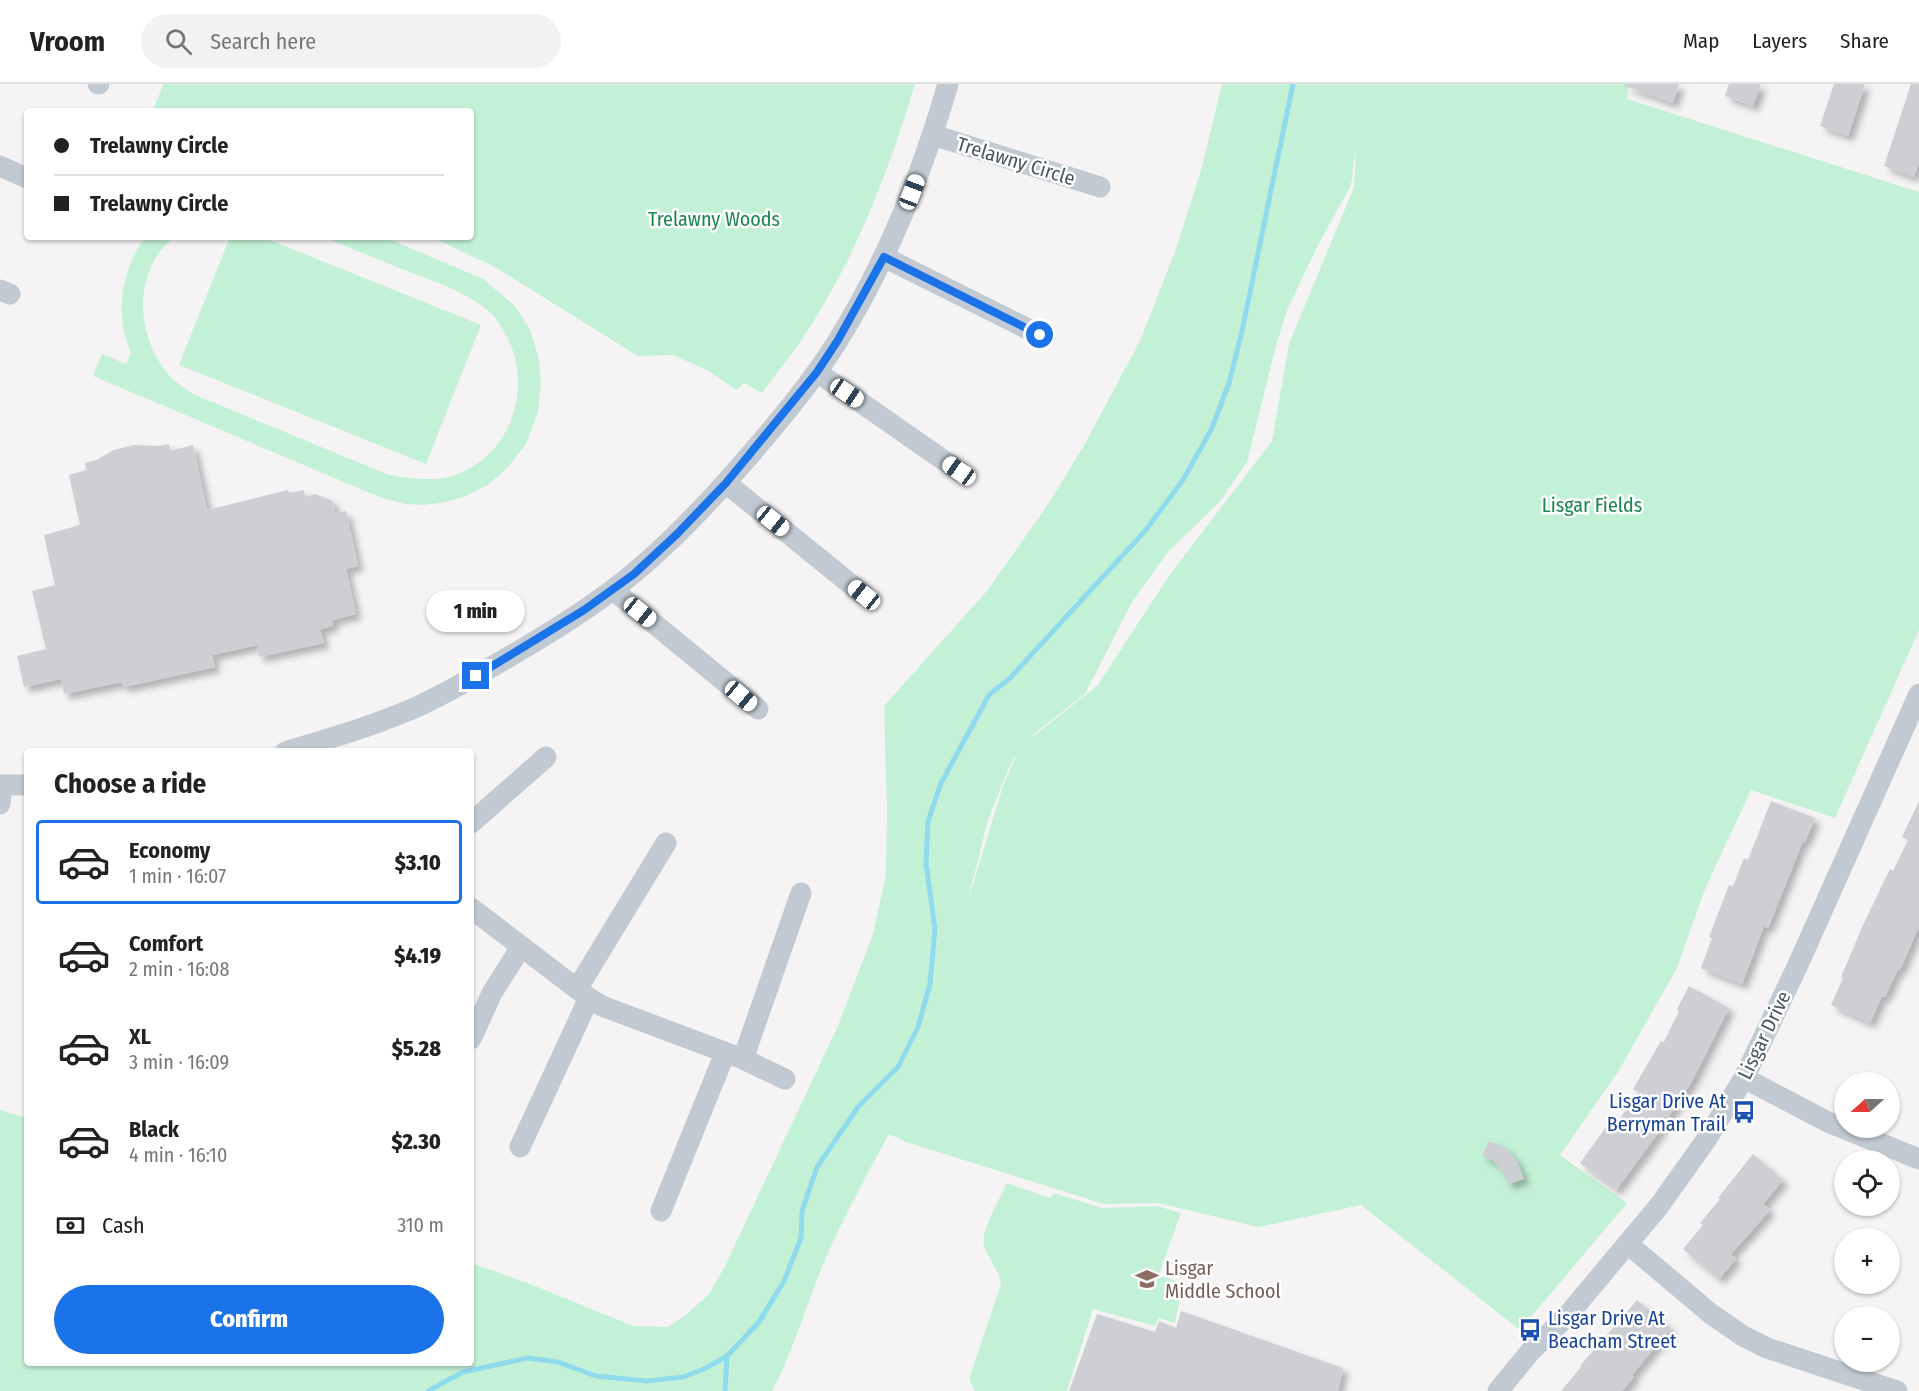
<!DOCTYPE html>
<html lang="en">
<head>
<meta charset="utf-8">
<style>
	:root { --surface:#fff; --page:#f2f2f2; --text:#222; --muted:#767676; --line:#e0e0e0; --accent:#1a73e8 }
	body { margin:0; font-family:"Fira Sans Condensed",sans-serif; background:var(--page); color:var(--text); height:100vh; display:flex; flex-direction:column; font-size:22px; white-space:nowrap }
	* { box-sizing:border-box; margin:0 }
	p { font-size:20px; color:var(--muted) }
	.icon { flex:none; width:33px; height:33px; fill:none; stroke:currentColor; stroke-width:2; stroke-linecap:round; stroke-linejoin:round }
	.map { position:relative; flex:1; overflow:hidden }
	.panel { position:absolute; left:24px; top:664px; width:450px; height:618px; display:flex; flex-direction:column; background:var(--surface); border-radius:6px; box-shadow:0 2px 4px #0004 }
	.panel>* { flex:none }
	.top-card { position:absolute; left:24px; top:24px; width:450px; height:132px; border-radius:6px; box-shadow:0 2px 4px #0004; display:grid; align-content:center; height:132px; padding:0 30px; background:var(--surface) }
	.needle { width:39px; rotate:249deg }
	.controls { position:absolute; left:1834px; top:988px; display:grid; gap:12px }
	.controls a { display:grid; place-items:center; width:66px; height:66px; border-radius:50%; background:var(--surface); box-shadow:0 2px 4px #0004; font-size:30px }
	.end { position:absolute; width:27px; height:27px; margin:-14px; border:8px solid #1a73e8; background:#fff; box-shadow:0 0 0 3px #fff }
	.from { border-radius:50% }
	.bubble { position:absolute; height:42px; border-radius:21px; background:var(--surface); box-shadow:0 2px 4px #0004; font-size:20px; font-weight:800; line-height:42px; text-align:center }
	.car { position:absolute; width:18px; height:36px; margin:-18px -9px; border-radius:8px; box-shadow:0 0 4px 2px #0007; background:linear-gradient(#fff 24%,#345 0 40%,#fff 0 76%,#345 0 86%,#fff 0) }
	.top-card b { display:flex; align-items:center; gap:21px; height:57px; font-size:22px }
	.top-card b+b { border-top:2px solid var(--line) }
	.top-card i { width:15px; height:15px; background:var(--text) }
	ul { padding:0; list-style:none }
	li { display:flex; align-items:center; gap:18px; height:84px; margin:0 12px 9px; padding:0 18px; border:3px solid transparent; border-radius:6px }
	li div { flex:1 }
	li b { display:block; font-size:22px }
	li em { font-style:normal; font-weight:800 }
	li.on { border-color:var(--accent) }
	li>.icon { width:54px; height:54px; stroke-width:1.5 }
	h2 { padding:0 30px; font-size:27px; line-height:72px }
	.pay { display:flex; align-items:center; gap:15px; height:66px; padding:0 30px; font-size:22px }
	.pay p { margin-inline-start:auto }
	.primary-button { display:flex; gap:12px; margin-top:auto; padding:12px 30px }
	.primary-button a { flex:1; height:69px; border-radius:36px; background:var(--accent); color:#fff; font-size:24px; font-weight:800; line-height:69px; text-align:center }
	header { display:flex; align-items:center; gap:36px; box-sizing:border-box; height:84px; padding:0 30px; background:var(--surface); border-bottom:2px solid var(--line) }
	header strong { font-size:28px }
	nav { display:flex; gap:33px; margin-inline-start:auto; font-size:21px }
	.search { width:420px; height:54px; background:var(--page); display:flex; align-items:center; gap:15px; box-sizing:border-box; padding:0 21px; border-radius:33px; color:var(--muted); font-size:22px }
	.map>svg:first-child { display:block }
</style>
</head>
<body>
<header>
<strong>Vroom</strong>
<div class="search"><svg class="icon" aria-label="search" viewBox="0 0 24 24"><circle cx="10" cy="10" r="6"/><path d="M15 15l6 6"/></svg>Search here</div>
<nav><a>Map</a><a>Layers</a><a>Share</a></nav>
</header>
<div class="map">
<svg width="1919" height="1307" viewBox="0 0 1919 1307">
	<defs>
		<filter id="shadow"><feDropShadow dx="5.5" dy="5.5" stdDeviation="3" flood-color="#0004"/></filter>
	</defs>
	<rect width="100%" height="100%" fill="#f5f3f3"/>
	<path fill="#c3f1d5" fill-rule="evenodd" d="M164,0H915C888,90 853,180 800,258C788,275 774,292 762,309L744,299L736,306L709,287L673,271L638,272L493,182L431,153H471V27H152Z
		M1222,0H1629L1627,15L1919,108V546L1835,734L1751,706L1705,805L1677,884L1618,988L1560,1071L1627,1119L1520,1246L1361,1121L1258,1143L1159,1119L1104,1120L906,1058L889,1050C866,1092 843,1134 824,1178C806,1221 794,1266 772,1307H0V1026L27,1034V1280H471V1179L530,1200L633,1242L667,1243L685,1232L709,1210L725,1182L838,942L873,850L886,791L887,726L884,622L986,508L1047,422L1082,365L1140,257L1176,165L1202,83ZM1356,62L1354,103L1289,260L1272,357L1171,489L1097,602L1025,659L1040,645L1085,610L1132,518L1167,469L1221,416L1247,378L1275,265L1287,226L1317,163L1351,101ZM1018,667L1003,702L967,820L988,736L1009,683Z
		M145,153H173C167,160 159,167 155,175C134,212 142,258 168,290C174,298 185,304 193,310L389,391C410,394 431,398 452,392C513,373 536,298 503,246C500,241 497,235 493,231C470,209 440,200 412,189C382,177 353,165 323,153H384L483,195L514,221L530,245L539,276L541,300L538,328L526,360L507,384L488,401L466,412L446,418L423,421L407,420L382,414L93,292L102,270L126,280L131,269C128,260 124,251 123,242C118,211 127,178 145,153Z
		M230,153H262L481,241L426,380L179,281Z
		M1007,1099L1049,1114L1054,1109L1102,1124L1157,1122L1181,1129L1159,1190L1183,1200L1175,1239L1159,1234L1155,1242L1093,1225L1067,1307H975L969,1295L1001,1200C999,1185 988,1175 984,1161C980,1147 1001,1113 1007,1099Z"/>
	<g fill="none" stroke-linecap="round" stroke-linejoin="round">
		<path stroke="#90daee" stroke-width="5" d="M428,1307L463,1288L528,1274L558,1278L596,1292L647,1297L683,1293L704,1285L727,1272L759,1238L784,1197L801,1154L802,1127L817,1083L858,1023L898,983L918,943L930,900L935,845L926,779L928,737L941,699L989,611L1010,594L1145,447L1183,396L1212,344L1229,299L1242,247L1293,0
			M725,1307L727,1272"/>
	</g>
	<path fill="#cdcfd5" filter="url(#shadow)" d="M1625,0H1679L1673,19L1625,2Z
		M1729,0H1761L1753,22L1725,12Z
		M1834,0H1865L1848,52L1820,42Z
		M1911,0H1919V78L1914,93L1884,82Z
		M169,360L170,367L193,361L207,426L288,406L289,409L304,406L305,413L315,410L333,417L335,429L346,427L358,482L346,485L356,530L332,536L333,542L320,545L324,559L259,573L257,561L212,571L215,583L124,603L122,598L64,610L61,595L24,603L17,572L46,565L32,507L55,501L44,451L80,441L69,391L86,386L85,379L96,376L114,366L133,361L158,362Z
		M1771,717L1815,734L1805,758L1803,757L1768,844L1764,842L1742,900L1701,884L1712,854L1709,853L1729,801L1733,802L1744,774L1748,776Z
		M1919,717V842L1900,886L1898,885L1885,913L1882,912L1870,939L1831,921L1843,894L1841,893L1863,841L1890,785L1893,787L1908,756L1902,753Z
		M1689,902L1729,924L1691,999L1654,1055L1616,1106L1580,1079L1614,1032L1619,1036L1638,1008L1633,1005L1661,957L1664,958L1679,927L1677,925Z
		M1489,1057L1505,1063L1517,1077L1524,1095L1508,1100L1504,1089L1494,1077L1482,1072Z
		M1753,1070L1783,1096L1763,1120L1770,1126L1731,1170L1736,1175L1719,1195L1683,1165L1703,1141L1700,1139L1720,1115L1718,1114Z
		M1637,1216L1671,1244L1632,1291L1634,1293L1622,1307H1561L1581,1283L1580,1282Z
		M1181,1227L1343,1284L1338,1307H1069L1097,1230L1155,1248L1159,1237L1176,1244Z"/>
	<g fill="none" stroke-linecap="round" stroke-linejoin="round">
		<path stroke="#c1cad2" stroke-width="21" d="M98,0H99
			M933,51L1100,103
			M0,82L27,94
			M884,173L1040,251
			M0,206L10,210
			M817,288L959,387
			M726,399L864,511
			M613,506L758,625
			M285,668C331,654 377,641 421,621C458,603 494,582 529,561C566,539 602,516 635,488C677,453 714,413 749,372C780,336 811,299 837,258C887,178 922,90 948,0
			M0,701H27
			M0,720L2,701
			M471,739L546,673
			M471,824L589,914L602,922L743,975L785,995
			M577,905L666,759
			M471,955L492,909L521,863
			M743,975L801,809
			M1744,994L1828,1038L1919,1075
			M520,1063L589,914
			M661,1127L725,969
			M1628,1160L1711,1230L1743,1252L1767,1264L1897,1307
			M1498,1307L1530,1268L1567,1232L1659,1122L1706,1056L1744,994L1797,883L1919,610"/>
	</g>
	<g fill="none" stroke-linecap="round" stroke-linejoin="round">
		<path stroke="#1a73e8" stroke-width="8" d="M476,592L584,526L634,490L677,450L726,399L817,288L838,256L884,173L1040,251"/>
	</g>
	<defs>
		<g id="bus-bare" transform="scale(1.8)"><path d="M-5-6H5V4H4V6H2V4H-2V6H-4V4H-5ZM-3.5-4V0h7V-4ZM-3.5 1.2v1.5H-2V1.2ZM2 1.2v1.5H3.5V1.2Z" fill="#1a4fb4" stroke="#fff" stroke-width="2.5" paint-order="stroke"/></g>
		<g id="school-bare" transform="scale(1.8)"><path d="M0-5L7-2L0 1L-7-2ZM-4 1L0 2.5L4 1V4Q0 6-4 4Z" fill="#8d6e63" stroke="#fff" stroke-width="2.5" paint-order="stroke"/></g>
	</defs>
	<g fill-rule="evenodd">
		<use href="#bus-bare" x="1744" y="1028"/>
		<use href="#school-bare" x="1147" y="1195"/>
		<use href="#bus-bare" x="1530" y="1246"/>
	</g>
	<g text-anchor="middle" stroke-width="5" stroke-linejoin="round" paint-order="stroke">
		<g font-size="20" fill="#4a5661" stroke="#fff">
			<text transform="translate(1016 77) rotate(17)" y="7">Trelawny Circle</text>
			<text transform="translate(1764 951) rotate(-64)" y="7">Lisgar Drive</text>
		</g>
		<g font-size="20" fill="#17864f" stroke="#fff">
			<text x="714" y="142">Trelawny Woods</text>
			<text x="1592" y="428">Lisgar Fields</text>
		</g>
		<g font-size="20" fill="#164399" stroke="#fff" text-anchor="end">
			<text x="1726" y="1024">Lisgar Drive At<tspan x="1726" dy="23">Berryman Trail</tspan></text>
			<text x="1548" y="1241" text-anchor="start">Lisgar Drive At<tspan x="1548" dy="23">Beacham Street</tspan></text>
		</g>
		<g font-size="20" fill="#785e54" stroke="#fff" text-anchor="start">
			<text x="1165" y="1191">Lisgar<tspan x="1165" dy="23">Middle School</tspan></text>
		</g>
	</g>
</svg>
<div class="controls">
<a><svg class="needle" viewBox="-14 -14 28 28"><path d="M0-13l5 13h-10z" fill="#e53935"/><path d="M0 13l5-13h-10z" fill="#767676"/></svg></a>
<a><svg class="icon" aria-label="locate" viewBox="0 0 24 24"><circle cx="12" cy="12" r="6"/><path d="M12 2v4M12 18v4M2 12h4M18 12h4"/></svg></a>
<a>+</a>
<a>−</a>
</div>
<i class="end from" style="left:1040px;top:251px"></i>
<i class="end" style="left:476px;top:592px"></i>
<div class="bubble" style="left:426px;top:506px;width:99px">1 min</div>
<i class="car" style="left:912px;top:108px;rotate:21deg"></i>
<i class="car" style="left:847px;top:309px;rotate:124deg"></i>
<i class="car" style="left:959px;top:387px;rotate:305deg"></i>
<i class="car" style="left:773px;top:437px;rotate:129deg"></i>
<i class="car" style="left:864px;top:511px;rotate:309deg"></i>
<i class="car" style="left:640px;top:528px;rotate:129deg"></i>
<i class="car" style="left:741px;top:612px;rotate:130deg"></i>
<div class="top-card">
<b><i class="from"></i>Trelawny Circle</b>
<b><i></i>Trelawny Circle</b>
</div>
<section class="panel">
<h2>Choose a ride</h2>
<ul>
<li class="on"><svg class="icon" aria-label="car" viewBox="0 0 24 24"><path d="M5 17H2v-5l4-1 3-4h7l3 4 3 1v5h-3M9 17h6M6 11h13"/><circle cx="7" cy="17" r="2"/><circle cx="17" cy="17" r="2"/></svg><div><b>Economy</b><p>1 min · 16:07</p></div><em>$3.10</em></li>
<li><svg class="icon" aria-label="car" viewBox="0 0 24 24"><path d="M5 17H2v-5l4-1 3-4h7l3 4 3 1v5h-3M9 17h6M6 11h13"/><circle cx="7" cy="17" r="2"/><circle cx="17" cy="17" r="2"/></svg><div><b>Comfort</b><p>2 min · 16:08</p></div><em>$4.19</em></li>
<li><svg class="icon" aria-label="car" viewBox="0 0 24 24"><path d="M5 17H2v-5l4-1 3-4h7l3 4 3 1v5h-3M9 17h6M6 11h13"/><circle cx="7" cy="17" r="2"/><circle cx="17" cy="17" r="2"/></svg><div><b>XL</b><p>3 min · 16:09</p></div><em>$5.28</em></li>
<li><svg class="icon" aria-label="car" viewBox="0 0 24 24"><path d="M5 17H2v-5l4-1 3-4h7l3 4 3 1v5h-3M9 17h6M6 11h13"/><circle cx="7" cy="17" r="2"/><circle cx="17" cy="17" r="2"/></svg><div><b>Black</b><p>4 min · 16:10</p></div><em>$2.30</em></li>
</ul>
<div class="pay"><svg class="icon" aria-label="cash" viewBox="0 0 24 24"><path d="M3 7h18v10H3z"/><circle cx="12" cy="12" r="2"/></svg>Cash<p>310 m</p></div>
<div class="primary-button"><a>Confirm</a></div>
</section>
</div>
</body>
</html>
